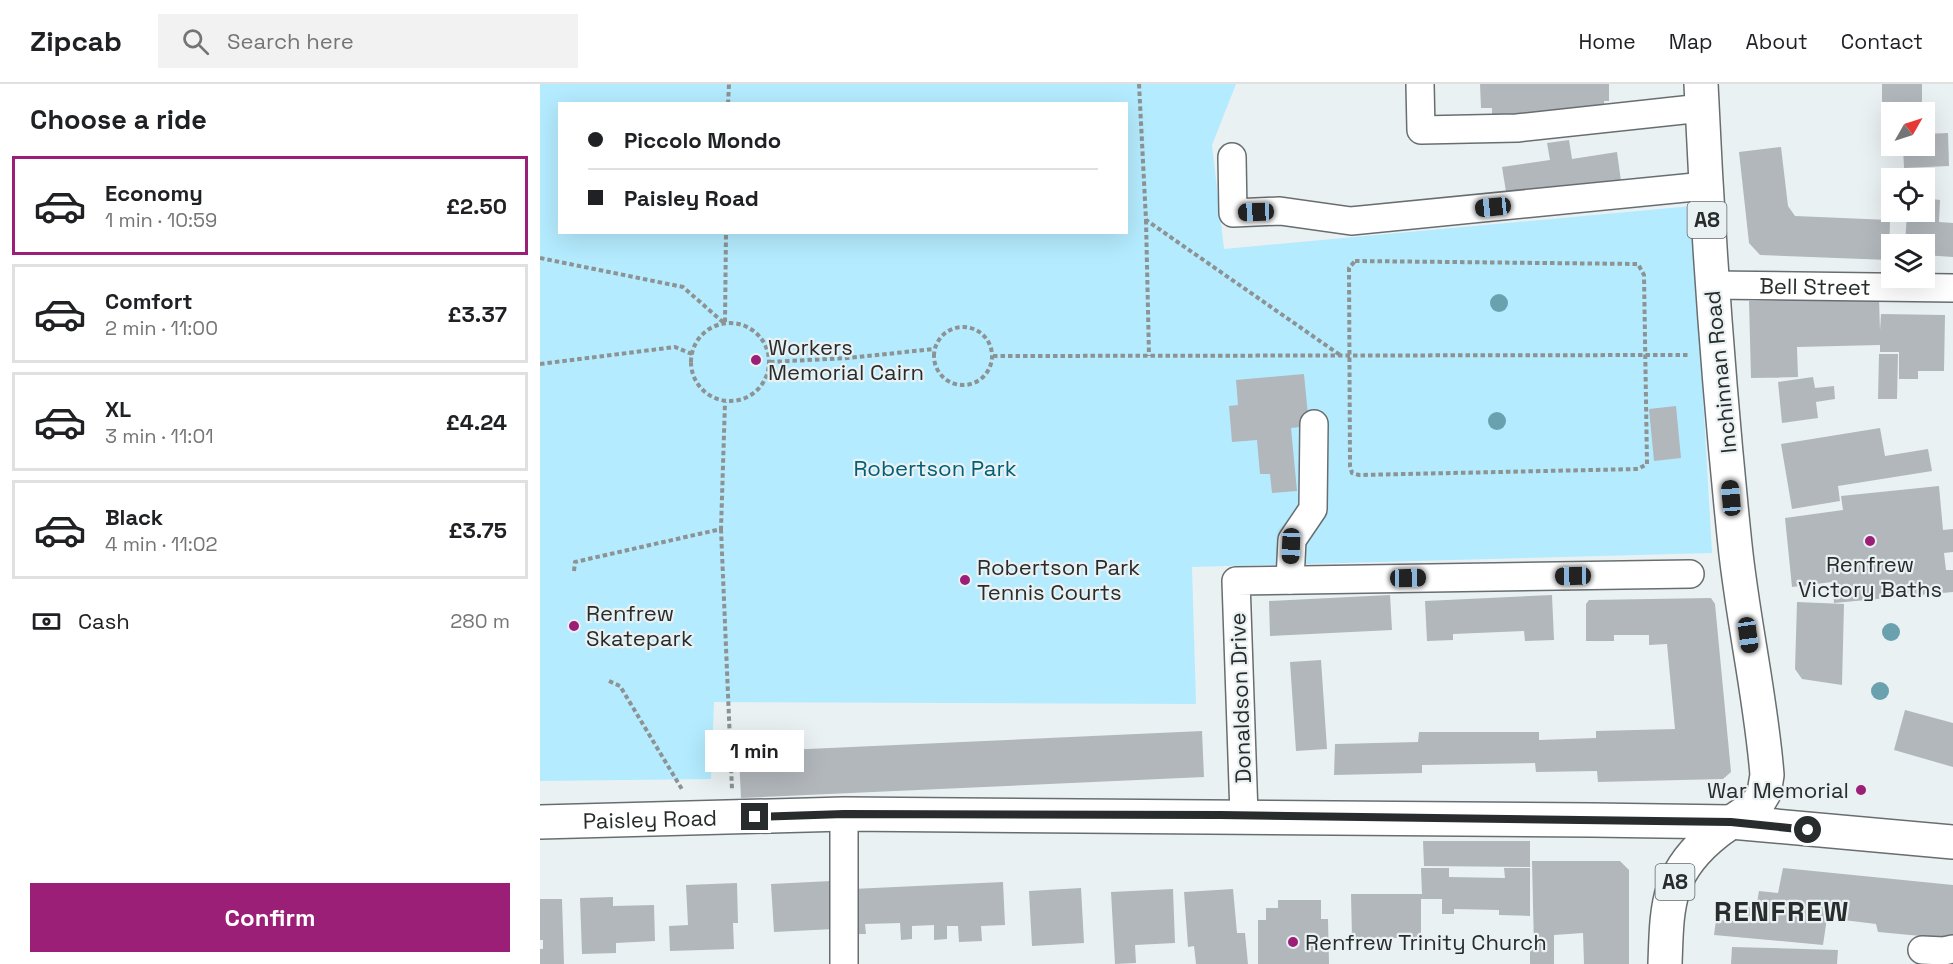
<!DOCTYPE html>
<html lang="en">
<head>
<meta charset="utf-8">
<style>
	:root { --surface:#fff; --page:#f2f2f2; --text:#202124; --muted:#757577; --line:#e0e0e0; --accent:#9b1f76 }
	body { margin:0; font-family:"Space Grotesk",sans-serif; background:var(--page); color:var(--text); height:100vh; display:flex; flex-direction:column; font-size:22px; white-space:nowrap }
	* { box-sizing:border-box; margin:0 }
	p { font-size:20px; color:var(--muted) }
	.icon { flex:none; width:33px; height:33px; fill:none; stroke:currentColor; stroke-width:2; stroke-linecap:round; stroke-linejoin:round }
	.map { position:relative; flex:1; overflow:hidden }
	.sheet { display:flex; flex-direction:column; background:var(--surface); width:540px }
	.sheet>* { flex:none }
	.top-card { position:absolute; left:18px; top:18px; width:570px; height:132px; border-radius:0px; box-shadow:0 6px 24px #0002; display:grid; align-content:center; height:132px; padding:0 30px; background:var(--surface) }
	.needle { width:39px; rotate:51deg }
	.buttons { position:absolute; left:1341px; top:18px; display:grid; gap:12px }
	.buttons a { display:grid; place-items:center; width:54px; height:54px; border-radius:0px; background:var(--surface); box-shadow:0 6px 24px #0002; font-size:30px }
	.end { position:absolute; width:27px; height:27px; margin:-14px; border:8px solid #292c2c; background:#fff; box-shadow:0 0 0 3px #fff }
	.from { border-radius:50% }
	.bubble { position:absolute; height:42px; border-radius:0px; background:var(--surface); box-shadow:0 6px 24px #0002; font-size:20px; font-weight:700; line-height:42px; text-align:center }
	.car { position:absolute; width:18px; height:36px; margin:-18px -9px; border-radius:8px; box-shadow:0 0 4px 2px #0007; background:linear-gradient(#222 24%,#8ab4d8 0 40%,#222 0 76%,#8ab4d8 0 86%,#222 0) }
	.top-card b { display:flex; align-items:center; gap:21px; height:57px; font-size:22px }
	.top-card b+b { border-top:2px solid var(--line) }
	.top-card i { width:15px; height:15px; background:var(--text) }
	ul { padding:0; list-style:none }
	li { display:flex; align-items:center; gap:18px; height:99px; margin:0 12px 9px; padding:0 18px; border:3px solid var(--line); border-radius:0px }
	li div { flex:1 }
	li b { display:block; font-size:22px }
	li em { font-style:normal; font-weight:700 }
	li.on { border-color:var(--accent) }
	li>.icon { width:54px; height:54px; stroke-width:1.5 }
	h2 { padding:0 30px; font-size:27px; line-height:72px }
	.pay { display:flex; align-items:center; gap:15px; height:66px; padding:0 30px; font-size:22px }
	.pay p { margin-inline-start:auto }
	.action { display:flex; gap:12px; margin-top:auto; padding:12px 30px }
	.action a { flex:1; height:69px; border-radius:0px; background:var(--accent); color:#fff; font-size:24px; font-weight:700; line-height:69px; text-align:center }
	header { display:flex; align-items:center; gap:36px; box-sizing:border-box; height:84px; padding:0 30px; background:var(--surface); border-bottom:2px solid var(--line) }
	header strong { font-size:28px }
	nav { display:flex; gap:33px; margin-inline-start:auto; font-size:21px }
	.search { width:420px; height:54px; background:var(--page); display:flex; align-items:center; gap:15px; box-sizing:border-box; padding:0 21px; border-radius:0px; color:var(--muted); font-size:22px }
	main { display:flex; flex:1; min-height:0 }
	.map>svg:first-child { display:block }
</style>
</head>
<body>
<header>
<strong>Zipcab</strong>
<div class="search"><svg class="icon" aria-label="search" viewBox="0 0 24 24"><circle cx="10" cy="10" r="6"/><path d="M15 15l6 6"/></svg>Search here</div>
<nav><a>Home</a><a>Map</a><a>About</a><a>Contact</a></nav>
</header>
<main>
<section class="sheet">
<h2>Choose a ride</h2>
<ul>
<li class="on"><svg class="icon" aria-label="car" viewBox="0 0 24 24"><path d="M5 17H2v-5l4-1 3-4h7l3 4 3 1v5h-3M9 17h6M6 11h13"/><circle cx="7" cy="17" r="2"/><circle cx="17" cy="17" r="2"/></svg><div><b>Economy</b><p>1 min · 10:59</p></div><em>£2.50</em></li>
<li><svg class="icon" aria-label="car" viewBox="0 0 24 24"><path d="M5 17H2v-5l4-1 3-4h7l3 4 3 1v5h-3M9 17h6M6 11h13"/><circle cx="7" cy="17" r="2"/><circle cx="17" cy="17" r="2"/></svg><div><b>Comfort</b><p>2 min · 11:00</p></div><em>£3.37</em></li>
<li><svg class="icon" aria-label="car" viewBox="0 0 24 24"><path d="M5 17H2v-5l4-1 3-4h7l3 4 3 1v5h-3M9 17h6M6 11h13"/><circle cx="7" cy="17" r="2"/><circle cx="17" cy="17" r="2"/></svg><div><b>XL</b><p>3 min · 11:01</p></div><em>£4.24</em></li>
<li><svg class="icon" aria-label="car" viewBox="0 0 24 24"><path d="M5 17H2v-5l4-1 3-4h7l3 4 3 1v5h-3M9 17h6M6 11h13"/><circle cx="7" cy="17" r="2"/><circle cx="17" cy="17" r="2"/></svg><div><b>Black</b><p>4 min · 11:02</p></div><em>£3.75</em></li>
</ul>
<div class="pay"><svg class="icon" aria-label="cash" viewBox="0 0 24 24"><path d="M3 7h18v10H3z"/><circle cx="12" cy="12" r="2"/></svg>Cash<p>280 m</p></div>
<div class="action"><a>Confirm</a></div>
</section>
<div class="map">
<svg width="1413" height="880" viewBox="0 0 1413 880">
	<rect width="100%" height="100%" fill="#eaf1f3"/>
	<path fill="#b4ebfe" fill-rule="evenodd" d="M0,0H696L672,61L684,165L1152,122L1172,469L652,483L656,620L174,618L171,695L0,697ZM20,20H586V148H20Z"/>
	<path fill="#b2b7bc" d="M940,0H1069V17H1064L1065,26L952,31V24H941Z
		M1342,0H1382V28H1352V38H1342Z
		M1408,49L1409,82L1364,84L1363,62H1384V50Z
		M1029,56L1032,75L1077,68L1081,97L967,114L962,83L1010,76L1007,59Z
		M1241,63L1248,122L1255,132L1350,136L1349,176L1220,171L1209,159L1199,68Z
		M1384,114L1400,116L1399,138L1413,139V173L1384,171V160H1365L1367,130L1384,128Z
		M1339,214L1340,247L1341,230L1405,231L1404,287H1378V295H1359V268H1340V261L1257,263L1258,293L1211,294L1209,217Z
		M1339,270H1358L1357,315H1338Z
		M764,290L769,342L751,344L757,407L732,409L730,390H720L717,356L692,358L689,322L698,321L696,296Z
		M1273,293L1275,304L1294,302L1295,315L1276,318L1278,334L1242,339L1238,298Z
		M1136,322L1141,374L1114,377L1109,325Z
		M1340,344L1345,372L1388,365L1392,387L1298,402L1300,417L1252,425L1241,360Z
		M1399,402L1403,446L1413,445V468L1404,469L1406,486H1413V508L1294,519L1292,498L1252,503L1245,434L1303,426L1301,412Z
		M850,511L852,546L730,552L729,517Z
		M1012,511L1014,556L985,557L984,547L913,550V556L887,557L885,517Z
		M1171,514L1175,520L1191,688L1183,695L1058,698L1057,687L996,688L995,679L882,681V689L794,691L795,660L878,658L879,648H999V656L1056,654V647L1135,645L1127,560L1109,561V551H1074V557H1046V520L1049,516Z
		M1257,518L1304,520L1302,601L1262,595L1255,585Z
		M781,576L787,665L756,667L750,578Z
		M1365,626L1413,639V683L1354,666Z
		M662,647L664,693L201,714L198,651L244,649L245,666Z
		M883,757H990V783L884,782Z
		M992,777H1080L1089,786V880H1044L1043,849L1014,851V880H990V864H994Z
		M881,784H909V793L965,794L964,784H990V832L959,831V826L914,825V830H902V815H881V854H812L811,810H882Z
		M1243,784L1413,801V855L1338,848L1336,840L1287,834L1283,861L1174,851L1176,836L1195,837L1197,822L1216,824L1219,807L1238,809Z
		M291,797L294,845L234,848L231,800Z
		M463,798L465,841L441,842L442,857L419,858L418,842H407V855L394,856V841L372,842V855L361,856L360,839L325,840L326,850H314L312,805Z
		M197,799L198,839H193L194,865L130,867L129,842L148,841L146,801Z
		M541,804L544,859L492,862L489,807Z
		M633,805L635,859L595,861L596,879L575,880L571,808Z
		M693,805L697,849H705L708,880H656L654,862L648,863L644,808Z
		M73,813V822L114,821L115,857L76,859V869L42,870L40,814Z
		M0,815H22L24,880H0V865H3V856H0Z
		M738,816H781V835H788L789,880H718V836H726V824H738Z
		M1192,863L1298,866L1297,880H1191Z"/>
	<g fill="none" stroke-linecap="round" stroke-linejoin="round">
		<g stroke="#686e70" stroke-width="30">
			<g id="minor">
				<path d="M880,0L881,46L977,44L1162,24"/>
				<path d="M692,73L693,129L740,127L811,137L1165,102"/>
				<path id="s1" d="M1171,201L1413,204"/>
				<path d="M750,496L752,456L773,425L774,340"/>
				<path d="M704,731L696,497L1150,490"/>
				<path d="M1382,866L1404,867L1413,865"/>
				<path d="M304,880V730"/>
			</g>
		</g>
		<g stroke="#686e70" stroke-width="36">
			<g id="major">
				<path id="s2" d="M0,738L304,730L1052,736L1191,738L1413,758"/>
				<path d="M1125,880C1127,821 1126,788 1177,748C1190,738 1205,730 1218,719L1224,709L1227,691C1221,614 1203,538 1195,461C1179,308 1168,154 1161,0"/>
			</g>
		</g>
		<path stroke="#8d9293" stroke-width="4" stroke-dasharray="4.5 3" stroke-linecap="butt" d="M599,0L606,136L800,271
			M188,20L189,0
			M606,136L609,272
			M0,174L143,203L184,239
			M815,177L1098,180L1104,191L1107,380L1098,385L819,391L812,389L810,382L809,184Z
			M185,238L186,148
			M151 278a39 39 0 1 1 78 0a39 39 0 1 1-78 0Z
			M394 272a29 29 0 1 1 58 0a29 29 0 1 1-58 0Z
			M453,272L1149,271
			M230,278L308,274L394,265
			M0,280L135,263L152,270
			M181,445L192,705
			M34,487L35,478L181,445L185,318
			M69,597L80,602L143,707"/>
		<use href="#minor" stroke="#fff" stroke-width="27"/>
		<use href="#major" stroke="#fff" stroke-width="33"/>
	</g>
	<g fill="#6aa1af">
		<circle cx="959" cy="219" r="9"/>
		<circle cx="957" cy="337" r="9"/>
		<circle cx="1351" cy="548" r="9"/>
		<circle cx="1340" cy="607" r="9"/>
	</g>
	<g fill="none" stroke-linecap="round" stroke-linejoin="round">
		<path stroke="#292c2c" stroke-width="8" d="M215,733L304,730L680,731L1191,738L1268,746"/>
	</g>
	<g fill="#9b1f76" stroke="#eaf1f3" stroke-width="2">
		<circle cx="216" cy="276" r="6"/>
		<circle cx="1330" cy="457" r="6"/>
		<circle cx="425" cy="496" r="6"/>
		<circle cx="34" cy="542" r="6"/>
		<circle cx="1321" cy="706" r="6"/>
		<circle cx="753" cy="858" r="6"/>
	</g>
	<g text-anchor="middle" stroke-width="4.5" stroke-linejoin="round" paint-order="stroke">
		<g fill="#eaf1f3" stroke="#636768" stroke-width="1.5">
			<rect x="1147.5" y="118" width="39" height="36" rx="4.5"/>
			<rect x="1115.5" y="780" width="39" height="36" rx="4.5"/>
		</g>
		<g font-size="21" font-weight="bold" fill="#292c2c">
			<text x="1167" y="143">A8</text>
			<text x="1135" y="805">A8</text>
		</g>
		<g font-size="22" fill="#292c2c" stroke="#eaf1f3">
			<text dy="8" stroke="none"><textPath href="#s1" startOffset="104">Bell Street</textPath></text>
			<text transform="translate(1180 288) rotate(-96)" y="8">Inchinnan Road</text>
			<text transform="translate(700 614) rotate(-92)" y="8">Donaldson Drive</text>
			<text dy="8" stroke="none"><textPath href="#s2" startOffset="110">Paisley Road</textPath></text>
		</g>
		<g font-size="22" fill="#292c2c" stroke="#eaf1f3" text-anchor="start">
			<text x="228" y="271">Workers<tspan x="228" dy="25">Memorial Cairn</tspan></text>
			<text x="1330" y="488" text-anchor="middle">Renfrew<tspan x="1330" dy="25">Victory Baths</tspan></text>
			<text x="437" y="491">Robertson Park<tspan x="437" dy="25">Tennis Courts</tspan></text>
			<text x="46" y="537">Renfrew<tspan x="46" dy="25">Skatepark</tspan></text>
			<text x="1309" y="714" text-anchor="end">War Memorial</text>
			<text x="765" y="866">Renfrew Trinity Church</text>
		</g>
		<g font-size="22" fill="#016077" stroke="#eaf1f3">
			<text x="395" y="392">Robertson Park</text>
		</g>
		<g font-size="28" font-weight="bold" letter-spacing="1.5" fill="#292c2c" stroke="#eaf1f3">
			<text x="1242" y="837">RENFREW</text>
		</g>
	</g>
</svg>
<div class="buttons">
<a><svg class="needle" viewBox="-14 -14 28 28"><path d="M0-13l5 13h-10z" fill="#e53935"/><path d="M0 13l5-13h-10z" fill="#757577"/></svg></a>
<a><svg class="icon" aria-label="locate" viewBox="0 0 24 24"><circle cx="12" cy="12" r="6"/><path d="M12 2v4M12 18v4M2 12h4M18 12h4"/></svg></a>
<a><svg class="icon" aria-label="layers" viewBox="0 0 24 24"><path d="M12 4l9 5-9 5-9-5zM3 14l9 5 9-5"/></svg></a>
</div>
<i class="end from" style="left:1268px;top:746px"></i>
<i class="end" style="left:215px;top:733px"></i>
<div class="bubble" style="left:165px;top:646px;width:99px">1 min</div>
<i class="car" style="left:953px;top:123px;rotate:264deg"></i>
<i class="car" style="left:716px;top:128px;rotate:268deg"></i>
<i class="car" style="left:1191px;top:414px;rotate:355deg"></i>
<i class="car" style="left:751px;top:462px;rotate:182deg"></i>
<i class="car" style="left:1033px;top:492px;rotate:269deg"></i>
<i class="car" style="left:868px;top:494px;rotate:89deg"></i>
<i class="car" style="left:1208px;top:551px;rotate:172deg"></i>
<div class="top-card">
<b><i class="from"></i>Piccolo Mondo</b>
<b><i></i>Paisley Road</b>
</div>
</div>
</main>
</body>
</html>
